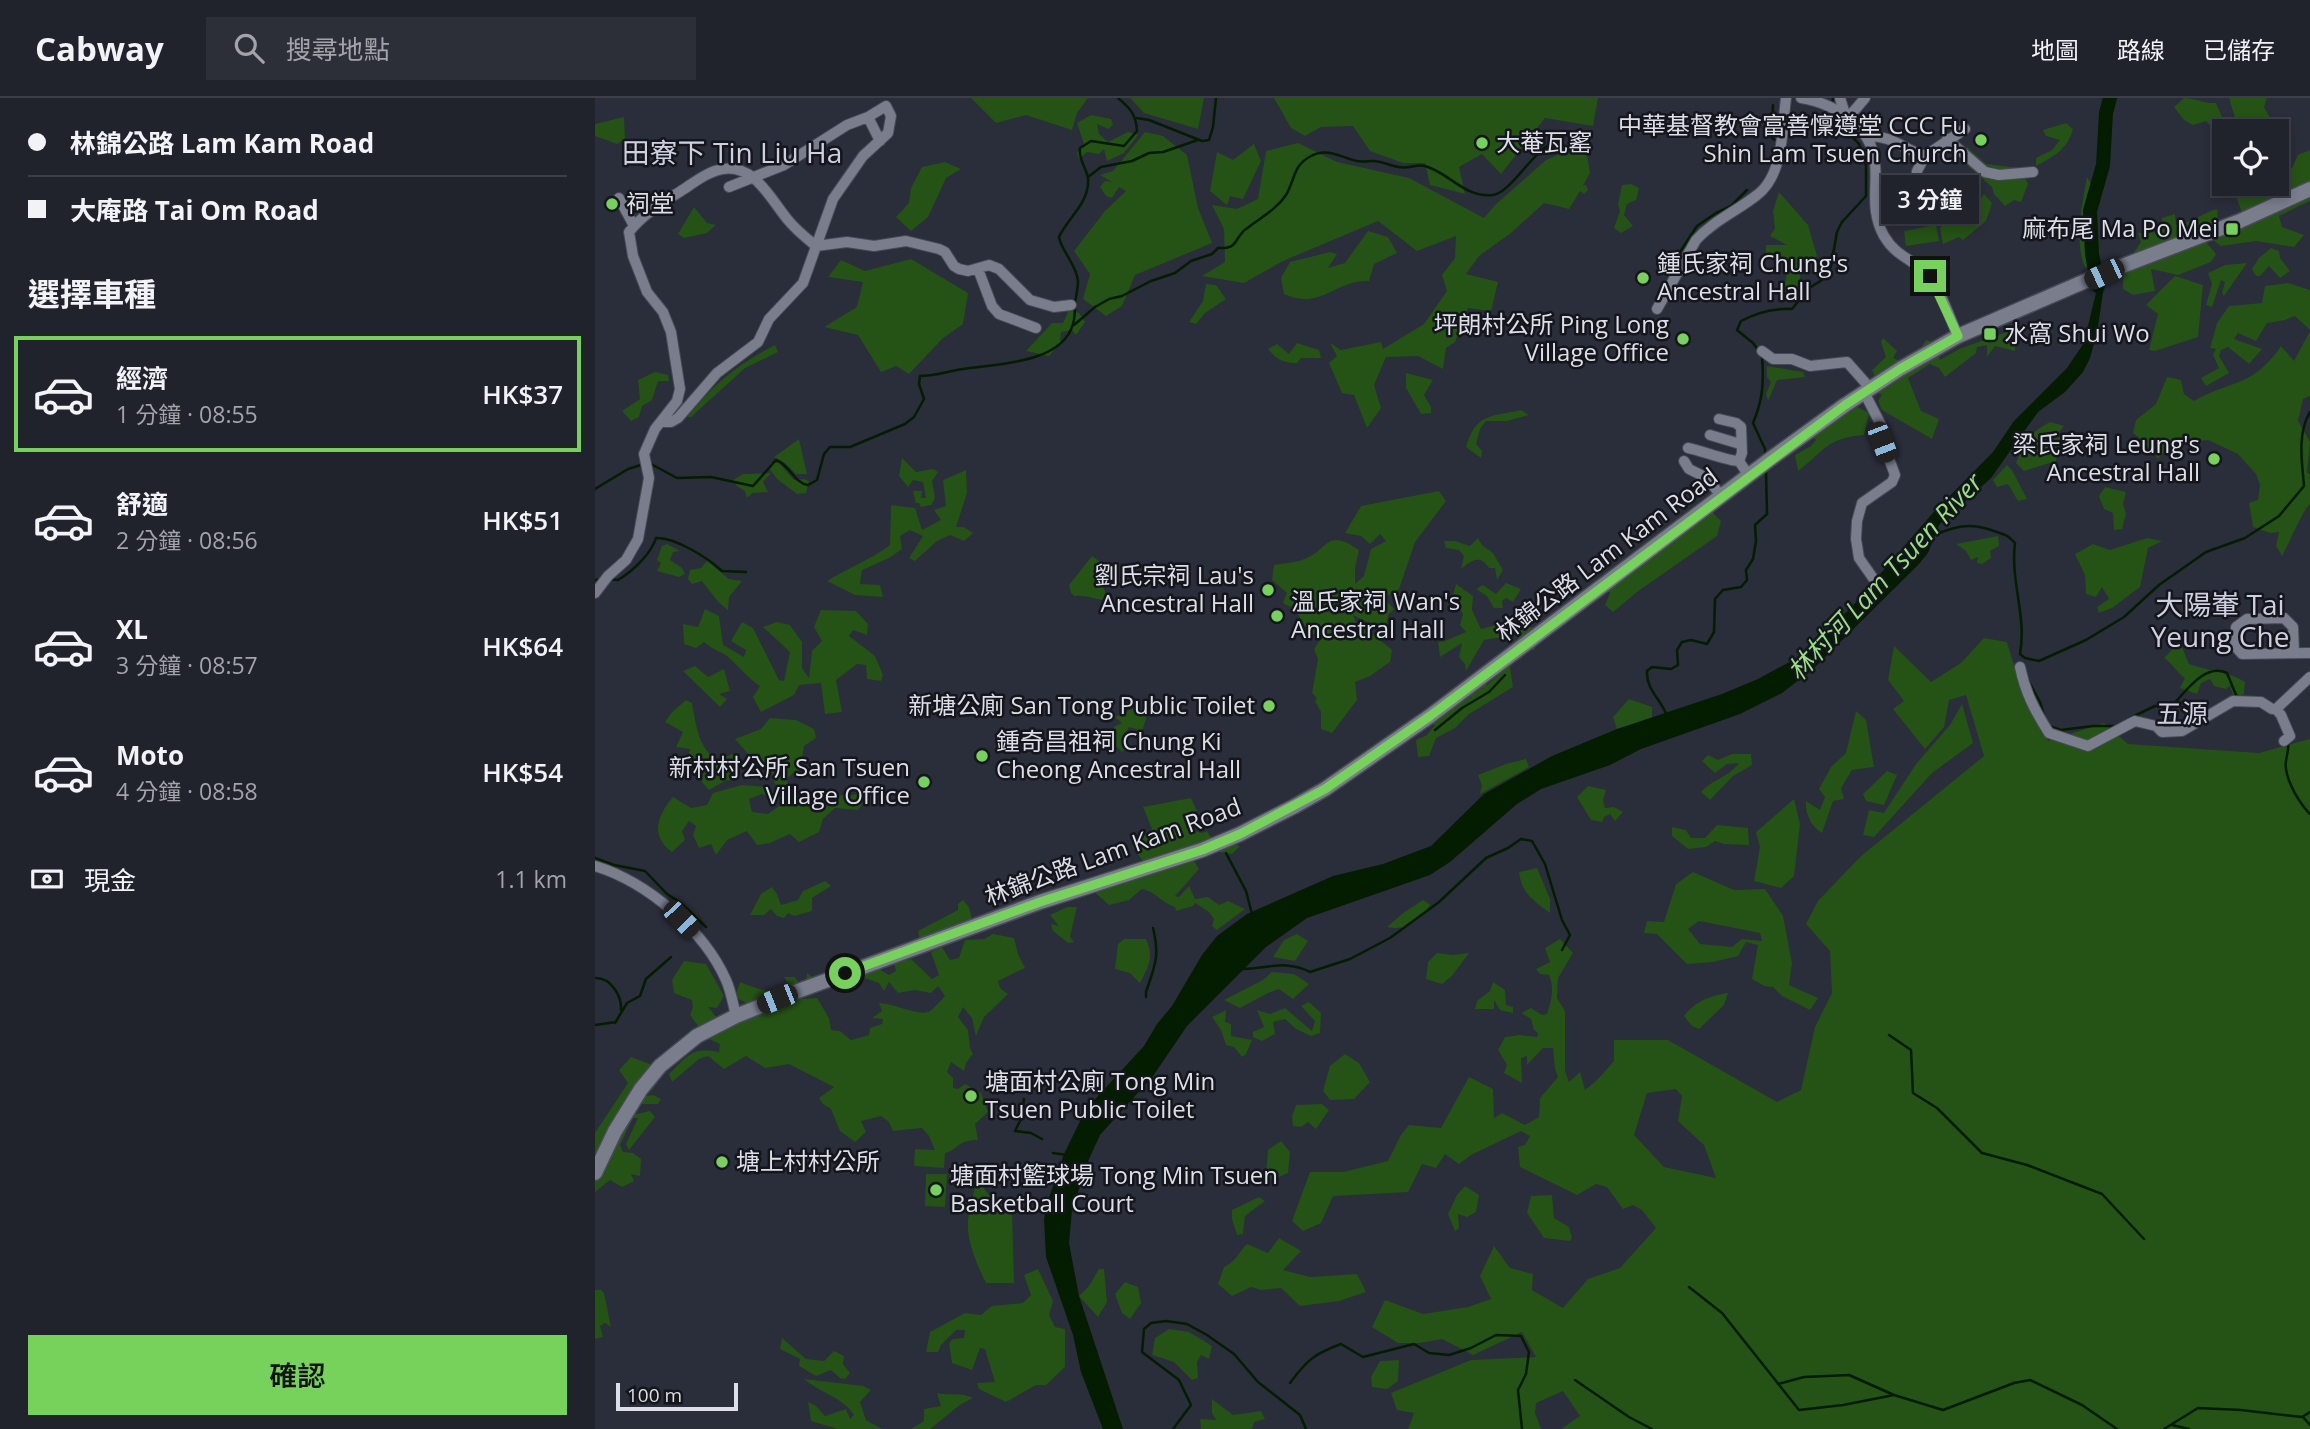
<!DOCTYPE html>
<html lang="zh-TW">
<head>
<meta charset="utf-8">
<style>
	:root { --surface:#20222c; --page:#2d2f38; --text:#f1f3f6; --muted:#a2a4a9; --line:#3d3f48; --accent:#76d25a }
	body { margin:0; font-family:"Open Sans","Noto Sans TC",sans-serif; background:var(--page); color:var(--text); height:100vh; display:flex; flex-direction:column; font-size:26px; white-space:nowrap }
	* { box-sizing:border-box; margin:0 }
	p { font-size:23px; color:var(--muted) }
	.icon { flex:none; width:38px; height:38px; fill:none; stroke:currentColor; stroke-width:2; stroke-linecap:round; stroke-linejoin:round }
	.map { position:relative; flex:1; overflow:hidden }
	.details { display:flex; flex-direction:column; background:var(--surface); width:595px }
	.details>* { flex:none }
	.top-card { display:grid; align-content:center; height:154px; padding:0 28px; background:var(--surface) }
	.tools { position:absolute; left:1617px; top:21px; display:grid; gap:14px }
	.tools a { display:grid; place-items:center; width:77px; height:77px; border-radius:0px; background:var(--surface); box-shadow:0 4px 10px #0003,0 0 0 2px var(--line); font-size:35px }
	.scale { position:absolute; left:21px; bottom:18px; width:122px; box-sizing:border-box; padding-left:7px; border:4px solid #dddfe8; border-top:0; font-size:19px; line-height:24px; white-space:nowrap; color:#dddfe8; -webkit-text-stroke:5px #14161b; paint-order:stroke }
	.end { position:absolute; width:32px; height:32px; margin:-16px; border:9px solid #76d25a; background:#111; box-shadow:0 0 0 4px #111 }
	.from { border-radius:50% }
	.bubble { position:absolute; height:49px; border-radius:0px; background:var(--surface); box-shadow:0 4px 10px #0003,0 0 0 2px var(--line); font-size:23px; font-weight:600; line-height:49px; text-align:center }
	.car { position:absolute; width:21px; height:42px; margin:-21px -10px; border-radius:9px; box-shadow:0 0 5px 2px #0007; background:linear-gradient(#222 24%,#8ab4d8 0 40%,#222 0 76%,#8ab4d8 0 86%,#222 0) }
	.top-card b { display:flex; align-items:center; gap:24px; height:66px; font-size:26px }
	.top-card b+b { border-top:2px solid var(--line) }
	.top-card i { width:18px; height:18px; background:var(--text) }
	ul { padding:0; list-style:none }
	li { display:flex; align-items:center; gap:21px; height:116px; margin:0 14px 10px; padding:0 14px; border:4px solid transparent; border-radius:0px }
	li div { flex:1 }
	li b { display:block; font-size:26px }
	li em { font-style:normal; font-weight:600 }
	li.current { border-color:var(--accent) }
	li>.icon { width:63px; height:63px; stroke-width:1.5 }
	h2 { padding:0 28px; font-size:32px; line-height:84px }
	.pay { display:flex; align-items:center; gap:18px; height:77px; padding:0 28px; font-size:26px }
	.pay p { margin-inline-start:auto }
	.primary-button { display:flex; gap:14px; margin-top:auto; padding:14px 28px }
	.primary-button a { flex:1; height:80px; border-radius:0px; background:var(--accent); color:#111; font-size:28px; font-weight:600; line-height:80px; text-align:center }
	header { display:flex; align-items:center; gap:42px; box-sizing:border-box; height:98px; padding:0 35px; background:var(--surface); border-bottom:2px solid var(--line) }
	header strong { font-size:33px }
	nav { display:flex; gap:38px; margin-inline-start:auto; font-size:24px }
	.search { width:490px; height:63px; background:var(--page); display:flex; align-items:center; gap:18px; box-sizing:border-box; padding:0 24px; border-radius:0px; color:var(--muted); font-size:26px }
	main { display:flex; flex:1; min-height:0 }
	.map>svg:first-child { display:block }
</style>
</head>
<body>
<header>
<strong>Cabway</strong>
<div class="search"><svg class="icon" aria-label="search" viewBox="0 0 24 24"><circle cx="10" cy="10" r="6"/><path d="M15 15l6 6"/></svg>搜尋地點</div>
<nav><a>地圖</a><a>路線</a><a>已儲存</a></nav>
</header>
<main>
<section class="details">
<div class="top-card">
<b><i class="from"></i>林錦公路 Lam Kam Road</b>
<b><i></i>大庵路 Tai Om Road</b>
</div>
<h2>選擇車種</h2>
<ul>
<li class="current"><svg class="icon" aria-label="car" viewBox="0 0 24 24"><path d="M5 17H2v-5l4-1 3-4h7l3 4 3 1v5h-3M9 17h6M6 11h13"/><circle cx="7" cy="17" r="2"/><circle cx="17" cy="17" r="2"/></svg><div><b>經濟</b><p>1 分鐘 · 08:55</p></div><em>HK$37</em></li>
<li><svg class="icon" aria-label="car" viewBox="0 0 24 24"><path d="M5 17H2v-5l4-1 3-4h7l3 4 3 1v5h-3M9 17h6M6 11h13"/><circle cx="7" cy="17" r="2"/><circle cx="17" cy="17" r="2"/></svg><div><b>舒適</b><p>2 分鐘 · 08:56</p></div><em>HK$51</em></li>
<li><svg class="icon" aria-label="car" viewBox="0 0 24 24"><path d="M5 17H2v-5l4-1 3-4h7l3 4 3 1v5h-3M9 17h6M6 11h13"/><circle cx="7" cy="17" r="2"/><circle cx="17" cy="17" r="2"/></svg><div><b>XL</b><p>3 分鐘 · 08:57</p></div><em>HK$64</em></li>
<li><svg class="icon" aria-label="car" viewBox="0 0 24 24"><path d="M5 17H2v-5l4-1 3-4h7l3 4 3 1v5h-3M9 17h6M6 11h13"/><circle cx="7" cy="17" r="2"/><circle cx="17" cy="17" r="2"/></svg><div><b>Moto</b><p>4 分鐘 · 08:58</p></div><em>HK$54</em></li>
</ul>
<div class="pay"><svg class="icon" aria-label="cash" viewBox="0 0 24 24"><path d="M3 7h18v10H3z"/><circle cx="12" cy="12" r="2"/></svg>現金<p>1.1 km</p></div>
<div class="primary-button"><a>確認</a></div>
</section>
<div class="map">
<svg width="1715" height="1331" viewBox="0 0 1715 1331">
	<rect width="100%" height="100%" fill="#2a2d3a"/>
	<path fill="#255215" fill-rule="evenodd" d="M376,0H493L482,15L477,32L431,17L401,25Z
		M535,0H609L603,31L549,15Z
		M679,0H1003L998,28L950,20L906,76L887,56L864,69L870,96L835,87L830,65H808L775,53L758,28L726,29L710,38L696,30Z
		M1589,0C1601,0 1609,6 1621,5L1630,26L1622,35L1611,23L1598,27L1589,22L1579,9Z
		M1634,0H1672L1669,9L1674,18L1675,33H1644Z
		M496,17L516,21L518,26L514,31L502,26L504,36L513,44L533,34L543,37L529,55L512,63L509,51L504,56L492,54L484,61L482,55L489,46L482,25Z
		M29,19L30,41L22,46L0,38V26Z
		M1471,25L1478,31C1473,51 1458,59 1441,68V60L1457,52L1465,42L1451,38L1448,32Z
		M550,34L568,38L592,57L603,110L617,145L540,177L527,208L511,218L488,201L495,176L479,153L510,113L531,93L524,89L517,100L511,98L505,89L510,83L517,84L505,77L518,73Z
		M703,45L742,64L814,80L889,120L900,107L951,62L990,45L995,75L988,88L991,87L993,92L989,96L985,93L974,111L949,105L916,135L884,158L871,176L903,184L896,213L873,210L860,244L851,250L848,271L823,258L791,259L779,287L786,310L772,330L759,297L747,295L734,265L742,258L735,245L746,252L786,244L788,251L829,226L852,193L847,177L860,160L861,138L822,153L783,123L688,163L649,185L607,178L630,164L629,131L617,107L642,111L663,101L671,53Z
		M659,46L666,63L648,101L635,98L632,107L615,93L622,54L638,62Z
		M1372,49L1391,66L1425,70L1433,86L1426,104L1419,102L1410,108L1399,96L1397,89L1374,69Z
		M1715,52V103L1684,118L1687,129L1709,137L1699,149L1661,143L1626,148L1618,142L1642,134L1647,115L1641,98V86H1667L1669,91L1677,90L1682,86L1685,73L1697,70L1703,57Z
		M350,64L366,71L351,80L333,119L316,133L301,119L314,105L316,90L327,69Z
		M1492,79L1496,86L1491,103L1494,169L1490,170C1479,142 1487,108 1492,79Z
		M1036,86L1044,90L1041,102L1032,106L1029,117L1038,128L1026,135L1019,130L1025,113L1023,107L1027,87Z
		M1332,93L1341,100L1351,102L1354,114L1360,108L1365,118L1380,103L1383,104L1389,96L1397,105L1391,123L1368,142L1364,139L1348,146L1345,129L1351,126L1335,112Z
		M1184,94L1213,127L1222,158L1207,171L1201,196L1187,191L1191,182L1192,163L1171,156V147H1192L1175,138L1180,130L1178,113Z
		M99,109L112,125L121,127L112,135L89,140L83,136Z
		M1622,111L1623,124L1609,133L1611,144L1621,156L1616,164L1583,177L1556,171L1560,193L1538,197L1528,191V171L1546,144L1543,135L1567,134V120L1580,116L1581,127C1599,124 1605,116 1622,111Z
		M1341,127L1344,143L1311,148L1309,133Z
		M773,133L793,139L802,155L779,166L774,183C741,181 726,213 689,196L686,180L695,164L735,154L742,156L733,170L750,165Z
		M1676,150L1684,153L1685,160L1695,173L1685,180L1674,168L1665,178H1661L1657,171L1664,160Z
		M316,161L373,195L368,226L347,241L314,276L301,268L286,274L263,237L229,229L262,209L268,184L233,179L246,162L270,173Z
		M1652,165L1629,198L1627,195L1630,184L1626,182L1617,209L1611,207L1617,186L1613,175L1630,167Z
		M1580,178L1608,187L1603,239L1560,253L1554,252L1563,216L1551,207Z
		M1693,185L1715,192V232L1700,218L1690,222L1672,225L1661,243L1643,235L1639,241L1667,251L1654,266L1633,249L1626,252L1624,258L1634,275L1611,288L1606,280L1624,270L1618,257L1621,251L1615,250L1622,225L1634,208L1667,205L1670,188Z
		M611,186L621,187L631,201L610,215L601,226L594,224L608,203Z
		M474,212L484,215L490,224L481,237L477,232L466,234L465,245L454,258L431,253L457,225H468Z
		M1420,231V253L1400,248L1392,259V247L1382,249L1381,255L1350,279L1344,270L1335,266L1313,280L1326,313L1344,321L1337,341L1287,312L1283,303L1287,297L1279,292L1281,281L1277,272L1291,259L1286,244L1288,240L1302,253L1298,260L1308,264L1320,259L1331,242L1341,245L1345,262L1364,251Z
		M1715,233V298L1708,301L1703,323L1715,344L1712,374L1715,377V406C1707,413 1694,446 1687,458L1681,448L1684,434L1675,435L1658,429L1654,405L1663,402L1665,387L1661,376L1643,356L1613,342L1576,347L1563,361L1547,342L1538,335L1541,322L1561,306L1572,279L1586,282L1589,296L1599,303C1638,281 1657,290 1686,248L1699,263Z
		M702,245L724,252L726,260H706L702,265C688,265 681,261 673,251L682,246L694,256Z
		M180,247L183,254L150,270L96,319H92C118,286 143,266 180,247Z
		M1172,268L1208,274L1210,279L1182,282L1173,303L1171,296L1176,284L1172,279Z
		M60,274L73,277L74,283H63L57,302L47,308L44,319L36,323L27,313L45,301L43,282Z
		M811,275L838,282L829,297L836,309V315L826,316L811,290Z
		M1258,304L1264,310L1274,315L1269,337C1231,340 1231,352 1203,373L1200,357L1216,348L1221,342L1215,336Z
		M926,312L934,317L912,323H891L885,331L881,346L887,353L886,360L871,349C881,315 895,319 926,312Z
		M1455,324L1469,328L1463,335L1466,342L1461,363L1429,373L1421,365C1429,345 1435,334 1455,324Z
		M204,341L212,376H201L190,365L179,359Z
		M307,360L321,374L338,371L343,374L337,383L340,400L336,407L326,409L324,405H321L318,393H327L326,400H331L328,384L318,382L313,389L304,378Z
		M176,365H184L199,382L208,381L214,383L211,395L202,396L182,381L174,370Z
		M1412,367L1417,372L1432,401L1423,403L1413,386L1402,389L1398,382Z
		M371,372L372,395L361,429H369L378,435L369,443L355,437L342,443L320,463L314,460L328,438L315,432L305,438L307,451L294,460L267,472L265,486L285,487L288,499L260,497L232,483C253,470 275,462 295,447L296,407L320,410L327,432L346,422L339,412L351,408L348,382Z
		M176,375L168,384L173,394L157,395L152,400L150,393L142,388L138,382L148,376Z
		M1510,389L1531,394L1528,406L1531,416L1527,431L1519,432L1518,415L1509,411L1504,398Z
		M844,393L851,403L820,444L804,491L789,500L799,511L793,517L791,533L758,517L762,528L780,538L797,552L795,564L775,578L760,584L762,602L737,635L726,631V614L720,603L722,600L717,595L723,561L719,551L727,539C708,535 709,521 698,511C696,508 691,507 688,505L692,495L677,482L679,467C688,465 698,465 707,462C736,452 729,429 764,452L760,470V486L769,478L776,451L791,443L785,436L775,446L766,438L750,435L766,408Z
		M1116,413L1126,423L1122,438L1042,494L1018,514L1010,507L1015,495L1010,491Z
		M1403,438L1404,448L1395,453L1396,460L1387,466L1382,465L1383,459L1376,462L1371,453L1361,446Z
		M883,440L887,447L898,455L908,472L902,482L900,470H894C885,456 877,462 866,471L869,458L864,452L851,450L849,443H860L875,448Z
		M1552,440L1567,443L1553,450L1545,489L1517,510L1504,515L1502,509L1514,501L1507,489L1501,499L1491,496L1490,477L1480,456L1498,446L1515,452Z
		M72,446L85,453L78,454L75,462L87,470L90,476L84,479L62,473L66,465L62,462L67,448Z
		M497,458L510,467L507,487L512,498L509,502C497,501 492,497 479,498L476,495L474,487Z
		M112,463L134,481L147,483L134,499L133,512L124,505L107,483L97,486L93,481L95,472L106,470Z
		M911,485L926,491L918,504L911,500L907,503L908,510H899L892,498L881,491L888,487L901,496Z
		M861,486L878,498L877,512L886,531L920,522L913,538L889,542L871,573L870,566L864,559L867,545L845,559L843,544L850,543L871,534L865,527L868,516L857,500Z
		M110,511L124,518L128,547L149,559L151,552L136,543L147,524L158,530L184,582L189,583L195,554L168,529L182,524L195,527L207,544V570L214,580L217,553L227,543L219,529L226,512L261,513L273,526L272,537L258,532L254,538L280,558L288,577L286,583L272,581L271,567L262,566L241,582L247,614L230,616L226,585L204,587L199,597L166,614L158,599L165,588C152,580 138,561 129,556C121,552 116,550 109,544L101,550L89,546L88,526L103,529Z
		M924,527L946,531L949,536L939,552H930L926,561L914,562L918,589L874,616L860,630L841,640L834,658L823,659L821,642L832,637L840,627L832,624L887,581L892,587L905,576L900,573L923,546Z
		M1389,540L1412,544L1419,568L1453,643L1509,625L1533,646L1664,655L1715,641V1331H966L985,1318L968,1293L941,1305L940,1315L946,1331H813L819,1315L802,1312L796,1295L876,1262L941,1259L927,1234L878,1257L847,1241L825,1245H803L777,1229L790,1202L828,1216L873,1209L896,1201L885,1178L899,1148L915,1170L938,1176L937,1192L968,1210L993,1181L1025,1170L1061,1130L1047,1112L1038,1107L1028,1111L1012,1089L1001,1086L982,1097L925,1069L923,1049L930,1047L935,1038L926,1033L876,1057L864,1066L850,1056L841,1070L827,1066L813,1094L738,1098L726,1125L708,1133L697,1123L715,1074H748L793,1063L806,1037L814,1027L846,1030L874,979L898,991L899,1020L907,1015L930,1027L944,1019L945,1000L963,979L960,971L958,950H948L932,967V958L926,960L927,985L909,975L912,967L903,952L910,939L925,937L942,939L943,935L939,932L936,921L926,915L936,910L947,917L952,916C956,903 960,891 954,877L945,876L941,871L955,864L950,850L965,841L978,855L963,880L962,900L970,913V973L974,984L985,974L990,992L1002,982L1019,963V942H1073L1182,1004L1206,992L1220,929L1237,895L1235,853L1211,826L1223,803L1265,759L1389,658L1371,597L1354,602L1349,629L1330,651L1298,611L1309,603L1293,582L1299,548L1336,584L1366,565ZM1081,991L1087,998L1083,1023L1109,1047L1121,1080L1069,1069L1039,1037L1052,995Z
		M1585,544L1594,566C1613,573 1636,574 1650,584L1649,596L1639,600L1635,588L1631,591L1619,588L1615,581L1606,585L1602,596L1585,590L1590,580C1581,574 1578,566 1569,560Z
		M100,568L113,579L129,571L135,593L124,596L132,601L125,609L88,573Z
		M1034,601L1057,609V621L1022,631L1018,619Z
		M91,602L97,605C101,625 103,653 124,662L137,656L143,665L145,680L130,683L114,692L107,684L108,671L93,662L95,651L81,649L88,634L70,624L77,614Z
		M1367,606L1378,645L1337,675L1279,739L1268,737L1274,712L1289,715L1321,666L1355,627Z
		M539,610L553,615L547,633L534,629L529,638L534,648L527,654L519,646V629L527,625L520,619Z
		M1261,613L1271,622L1279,669L1257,672L1246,690L1249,701L1238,703L1227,735C1216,729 1210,716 1211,703L1225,712L1230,699L1224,691L1236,669L1251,655Z
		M175,620L201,622L219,631L221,640L209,648L206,669L191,681L198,694L190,700L179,684L177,675L169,664L155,658L140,641L166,631Z
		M1137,656H1156L1157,667L1138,678L1115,702L1106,694C1119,680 1133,680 1144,665L1132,666L1120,675L1107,663L1113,657L1123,662Z
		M931,661L934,669L885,696L887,688L883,677L911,666Z
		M1292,673L1302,677L1289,707L1271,703L1268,696Z
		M147,687L173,689L185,701L167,696L154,701L157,714L173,716L194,701L210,707L218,695L254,698L265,695L273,698L263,712L240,710L228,721L224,734L204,744L195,736L175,745L162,747L152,733L132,742L121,757L116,746L104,750L98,737L101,728L94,723L87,733L90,742L77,754C54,737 63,717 78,699L96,710L112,707L118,695Z
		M993,688L1011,692L1008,702L1010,710L1019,709L1028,714L1020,723L1015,716L1009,719L1007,724L996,722L982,699Z
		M596,700L602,713L587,716L592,731L607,735L612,733L617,741L645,748L637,756L598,750L596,758L604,771L580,798L584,799L594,788L600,801L613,799L624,807L633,803L650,811L622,832L617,828L619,821L614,814L600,805L598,808L581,813L580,809C567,805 561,794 547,791L534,802L514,807L497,792L549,765L537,748L557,731L548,709Z
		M1199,701L1205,726L1199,778L1186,790L1159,783L1165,749L1161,734Z
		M1122,727L1153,730L1154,747L1129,746L1120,743L1111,749L1093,751L1077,738V729L1091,732L1096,740H1110Z
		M942,770L955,801V815C939,803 926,795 924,774Z
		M1098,774L1139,792L1170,791L1188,818L1197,865L1194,887L1223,900L1215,912L1187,898L1178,889L1169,888L1157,881L1163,847L1151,844L1143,858L1118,864L1092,866L1062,836L1049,835L1052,823L1069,824L1081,786ZM1104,823L1165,835L1167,843L1147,841L1137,849L1105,846L1093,831Z
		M230,783L236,788L217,800V813L199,818L193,815L189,820L182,818L176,811L169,817H155L166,796L177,789L182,796L186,807L203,802L208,793Z
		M368,802L374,809L377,822L325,844L323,833L363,812V806Z
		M828,802L835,807C824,823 812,833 792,829L808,815Z
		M472,809H482L475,839L479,844L473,845L458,833L456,826L464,828L455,817Z
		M398,836L419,840L423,856L430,870L403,883L405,890L413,896L389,919L381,938L377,920L368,909L363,919L373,932L375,950L378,956L371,965L369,973L356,964L352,974L358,980V990L363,991L370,986L386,995L393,1014L380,1026L383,1042C361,1042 364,1052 350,1055L349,1070L319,1068L320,1051L340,1052L334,1038L327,1030L298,1033L294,1024L286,1018L266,1023L271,1034L260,1044L245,1033L236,1011L228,1006L224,1000L239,989L194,966L170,970L151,958L129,971L113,958L104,961L77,984L74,976C94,957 96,949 124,954L125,946L112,940L95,917L98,909L97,902L79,895L77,882L89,863L111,866L129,898L122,910L113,909L122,920L163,911L140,899L145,884C162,891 179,897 196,890L189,879H200L205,887L211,886L212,875L227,887V893L213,891L204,894L206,901L222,900L234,920L236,932L245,933L256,942L274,937L275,930L287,926L288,921L277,920L287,913L284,905C298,905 324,918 333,914C339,911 345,903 350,898L343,888L336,895L320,892L303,895L294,884L289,893L284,885L264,878L284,871L294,877L301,873L299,865L316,861L337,881L344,877L336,854L347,849L355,862L364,860L370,842L389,841Z
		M702,836L713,843L700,863L678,859L689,842Z
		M529,841H551C559,859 554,868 545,885L535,875L520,871L523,846Z
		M842,855L858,857L874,855L857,878L847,886L831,881L833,864Z
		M677,874L699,876L714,886L698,901L684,891L673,895L645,910L629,902L668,882Z
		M898,884L910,892L911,907L918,909V915L905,912L899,902V911H880L882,903L895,893Z
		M1133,895L1129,907L1104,931L1097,928L1089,918C1101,903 1114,898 1133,895Z
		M714,904L726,915L725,935L716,938L701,931L690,921L678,924L680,936L667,943L658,939V934L669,929L662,912L675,916L690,910L717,933L720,923L706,908Z
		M631,912L630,924L636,926V938L657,942L651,956L647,959L639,949L631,947L626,932L617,919Z
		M750,956L764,965L775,984L759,1001L735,1002L728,993L735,968Z
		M36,959L57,967L65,981L56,993L47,995L45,999L58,997L66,1001L63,1006H41L38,1011L42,1016L55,1013L60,1019L34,1052L31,1046L43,1020H38L25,1047L28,1054L38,1055L46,1061L45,1078L36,1076L39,1083L27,1089L15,1082L0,1094V1035L33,985L24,972Z
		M727,1006L734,1012L721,1031L713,1024L706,1029L698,1028L697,1018L701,1007Z
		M686,1043L695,1054L693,1075L677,1082L671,1075L673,1052Z
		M364,1064L384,1084L397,1101L417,1112L419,1185H391C382,1167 371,1142 373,1122C374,1111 378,1100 380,1089L364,1086Z
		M331,1076H352L350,1109L330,1108Z
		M870,1088L884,1097L881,1114L872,1119L863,1116L864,1130L860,1133L853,1116L862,1097Z
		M957,1097L959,1120L974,1129L977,1140L975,1143L949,1140L932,1115L936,1098Z
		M664,1099L670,1103L650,1118L648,1136L642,1137L637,1121V1112Z
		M684,1140L706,1153L688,1172L715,1179L762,1176L771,1194L744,1203L705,1208L686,1190L666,1192L656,1189L637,1198L623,1186L629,1169C643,1162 642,1156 652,1146L673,1155Z
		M443,1171L458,1203L454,1217L460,1229L470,1231V1269L451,1287H441L411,1304L384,1291L382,1285L400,1284L390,1251L385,1250L377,1272L357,1265L354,1245L358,1241L369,1240L370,1232H361L346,1247L343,1254H331L335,1234L370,1215L386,1217L397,1208L428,1205L436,1197L429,1177Z
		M504,1171H509L512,1204L503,1219L484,1198L494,1188Z
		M530,1184L543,1189L546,1205L535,1221L527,1215L520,1196Z
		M0,1192H6L9,1195L16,1229L10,1225L5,1228L8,1239L0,1241Z
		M574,1231L594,1234L617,1248L614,1261L606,1257L602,1264L603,1280L597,1282L579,1264L557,1257L560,1240Z
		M187,1240L211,1261L229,1263L239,1253L249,1258L248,1266L255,1275L250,1281L245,1280L236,1272L221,1278L204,1268L205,1261L185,1251Z
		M804,1262L803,1283L792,1291L777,1289L776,1279L785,1263Z
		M209,1281L268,1288L276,1292L265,1304L271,1322L287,1331H243L216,1323L213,1304L221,1308L230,1318L251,1311L255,1321L259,1317C248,1299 225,1295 209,1281Z
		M342,1295C353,1298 368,1294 378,1300L366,1306L335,1331H316L329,1323V1311L346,1308Z
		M617,1301L638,1317L666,1313L670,1321L659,1324L657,1331H606L605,1321L621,1322L617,1315Z"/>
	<path fill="#041d00" d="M1503,186L1509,188L1502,235L1495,260L1488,274L1470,294L1443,314L1396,380L1344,427L1333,455L1323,467L1218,571L1187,595L1145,616L1046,651L1015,667L946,691L922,706L855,764L835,777L712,820L671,849L592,928L558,978L505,1037L494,1061L477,1112L474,1145L484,1198L528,1331H508L486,1274L478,1237L451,1159L449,1121L452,1106L469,1056L491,1011L549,948L562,926L577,908L607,857L622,838L652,816L738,778L788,766L836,748L889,696L957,658L1022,631L1127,596L1163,581L1211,555L1232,531L1255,511L1337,416L1398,354L1419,323L1472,270L1489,245Z"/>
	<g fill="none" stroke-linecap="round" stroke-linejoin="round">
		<path stroke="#041d00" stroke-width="2.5" d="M1178,7L1177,40L1180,42
			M1237,8L1238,0
			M542,20L554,22L607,43L614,42L618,29L621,0
			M493,79L506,69L537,63L554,55L568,54L603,42
			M1085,154L1102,128L1121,115L1136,108L1152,92
			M479,227L500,209L514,201L527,198L556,183L580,175L596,163L617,156L623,150C628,150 633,151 638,147C643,142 645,135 651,131C665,120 681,112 691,97C700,82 698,67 716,58C733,49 747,60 762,63C768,64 773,63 778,63C787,63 795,68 804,69C813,71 822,66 830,68C855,75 869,100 898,97C914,95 936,58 952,48C957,45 962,44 967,42
			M1163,252L1158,245L1142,232L1146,223C1163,214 1178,210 1197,211L1214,190L1227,182L1236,168L1242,134L1247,124L1271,98V67L1264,46L1237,18V15
			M1167,258C1169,283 1168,302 1158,325L1170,351V359
			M56,366L82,380L116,379L158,388L181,362C195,367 199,385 213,387L222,382L229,356L235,349H255L310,326L319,319L329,301L324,286L325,278C343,278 352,273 368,271C400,266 467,266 478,226C480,220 480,212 480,205C481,198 483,190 483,183C481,165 466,153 464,139C472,121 495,104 493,81C492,70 483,62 485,50L496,43L529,48L542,33C541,16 535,10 523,0
			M0,391L33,371L49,366
			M1336,438C1360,429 1372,424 1396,432C1407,436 1411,435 1420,445C1415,483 1432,518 1425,556L1430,560L1444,563L1491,542L1529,519L1564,487L1611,454L1650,440L1684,418L1709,388C1707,364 1702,336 1715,314
			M14,481L23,482C38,473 56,456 61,440C80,439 113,460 127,473L151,474
			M0,482L7,481
			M1433,582L1445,604L1449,617
			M1072,618C1066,601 1051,592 1052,573L1057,569L1076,571L1083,567L1082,552L1087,544L1096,542L1112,546L1119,534L1120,501L1128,492L1146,489L1152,482L1151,472L1158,461L1161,443L1160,427L1172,416L1171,372
			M1535,620L1560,608L1575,610C1589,596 1609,564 1632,575L1641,597L1644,599
			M1454,628L1466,632L1498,628H1520
			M840,632L867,610L894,594L910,577
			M1693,643C1695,654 1689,661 1691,671C1693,686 1705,706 1715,716
			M631,755L651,793L657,816
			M0,760L19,767L50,773L72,796L86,805L111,829
			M647,871C673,871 690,861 715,874L755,861L795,840L844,804L891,760L913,750L926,741L937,743L950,766L967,822L975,837L967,852
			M1,880C16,880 27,898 26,912
			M551,899V894C560,867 565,859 558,830
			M20,925L32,905L45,898L51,881L76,859
			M0,927L21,924
			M1294,937L1316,952L1318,995L1342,1010L1387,1055L1432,1067L1507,1096L1549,1141
			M429,1001L426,1021L420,1033L436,1035L447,1041
			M458,1055L472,1057
			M1094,1189L1127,1215L1204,1312L1248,1307L1299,1297L1348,1312L1419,1285L1435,1282L1487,1307L1522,1331
			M980,1282L1034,1319L1057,1331
			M695,1285C712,1262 719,1256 746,1246L768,1259L819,1246L834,1255L854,1257L876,1250L901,1237L926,1238L934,1254L931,1276L923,1292L927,1331
			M1183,1286L1209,1279L1254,1277L1299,1297
			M1708,1319L1715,1327
			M1577,1327L1594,1331
			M578,1331L596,1307L584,1282L547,1254L549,1231L556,1225L571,1223L592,1226L612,1237L639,1256L663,1284L705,1317L711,1331
			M1569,1331L1603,1310L1646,1312L1707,1319L1715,1314"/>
		<path stroke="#041d00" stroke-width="14" d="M1503,188L1497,156L1495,113L1508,67L1511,15L1515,0"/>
		<g stroke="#474a55" stroke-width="12">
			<path id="minor" d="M1206,0C1226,3 1243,11 1258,24C1300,61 1266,97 1289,138C1301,159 1318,161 1332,176C1345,190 1355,221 1363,238
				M1245,0L1250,16
				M273,19L285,43
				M1253,20L1270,0
				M1273,38C1302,39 1305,50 1330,58
				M1352,41L1390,74L1404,77L1438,74
				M24,100L39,128
				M1281,114L1306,108L1321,85L1322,73L1330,58L1370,31
				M221,148L252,144L279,148L311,143L344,151L350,154L359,168L364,171L373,173L394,167L404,171L435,202L459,209L476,207
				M383,171L397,208L404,216L441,230
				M1062,211L1101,142C1118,123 1142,113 1162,97C1189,77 1187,30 1191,0
				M1167,253L1178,261H1197L1215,268L1252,264L1275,290
				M1269,294L1285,325L1286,339L1300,377L1297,384L1267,405L1262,423L1261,441L1264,460L1278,480
				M1124,321L1141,325L1146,329L1147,355L1144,363
				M68,324H76L83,320L122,275L163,244L174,221L208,185L238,101L268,58L293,35L296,18L291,8L273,19L252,27L189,67L134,89
				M1115,337L1145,346
				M1093,350C1105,352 1135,364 1144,363L1154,378
				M1089,363L1094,371L1112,380L1127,399
				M0,495L13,478L31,462L43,441L54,380L49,356L60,331L82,303L85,291L76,234L68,214L52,194L38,158L34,134C49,115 69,104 89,91C101,83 114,73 128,71C160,66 176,102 193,122C201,132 211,140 221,148
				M1699,554L1698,529L1689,520L1652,521L1641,529L1640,548L1647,556L1715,555
				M1425,569C1430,594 1440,613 1454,635L1493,648L1540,623L1561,628L1567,634L1587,633L1638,603L1666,604L1677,611H1681L1686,617L1695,638L1689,643
				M1681,611L1715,579
				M0,768C52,784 109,832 131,882C136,893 138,906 141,918"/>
		</g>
		<g stroke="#474a55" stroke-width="17">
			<path id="secondary" d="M0,1075L20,1033L46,991L65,968L102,938L141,918L203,893L445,804L607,752L645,736L700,708L730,691L835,618L1178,359L1250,307L1305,271L1363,238L1509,175L1645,123L1715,91"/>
		</g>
		<use href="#minor" stroke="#797d8c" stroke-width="10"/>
		<use href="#secondary" stroke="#797d8c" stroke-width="14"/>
	</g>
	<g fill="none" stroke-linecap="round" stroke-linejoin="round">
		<path stroke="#76d25a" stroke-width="9" d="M250,875L445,804L607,752L645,736L730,691L835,618L1250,307L1305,271L1363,238L1335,178"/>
	</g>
	<g fill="#76d25a" stroke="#14161b" stroke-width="2.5">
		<circle cx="1386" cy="42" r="7"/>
		<circle cx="887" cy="45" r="7"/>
		<circle cx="17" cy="106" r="7"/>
		<rect x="1630" y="124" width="14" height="14" rx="3.5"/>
		<circle cx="1048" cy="180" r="7"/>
		<rect x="1388" y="229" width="14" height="14" rx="3.5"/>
		<circle cx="1088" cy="241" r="7"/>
		<circle cx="1619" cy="361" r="7"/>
		<circle cx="673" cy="492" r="7"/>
		<circle cx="682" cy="518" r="7"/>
		<circle cx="674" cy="608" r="7"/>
		<circle cx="387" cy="658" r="7"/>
		<circle cx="329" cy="684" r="7"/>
		<circle cx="376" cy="998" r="7"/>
		<circle cx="127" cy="1064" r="7"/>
		<circle cx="341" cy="1092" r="7"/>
	</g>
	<g text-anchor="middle" stroke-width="5" stroke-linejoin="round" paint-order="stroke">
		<g font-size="24" fill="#dddfe8" stroke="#14161b" text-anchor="start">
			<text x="1372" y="36" text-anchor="end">中華基督教會富善懍遵堂 CCC Fu<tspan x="1372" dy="28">Shin Lam Tsuen Church</tspan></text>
			<text x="901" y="53">大菴瓦窰</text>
			<text x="31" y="114">祠堂</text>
			<text x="1623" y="139" text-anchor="end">麻布尾 Ma Po Mei</text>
			<text x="1062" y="174">鍾氏家祠 Chung's<tspan x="1062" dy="28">Ancestral Hall</tspan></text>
			<text x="1074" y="235" text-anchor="end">坪朗村公所 Ping Long<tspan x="1074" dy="28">Village Office</tspan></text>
			<text x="1409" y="244">水窩 Shui Wo</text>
			<text x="1605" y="355" text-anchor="end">梁氏家祠 Leung's<tspan x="1605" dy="28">Ancestral Hall</tspan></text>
			<text x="659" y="486" text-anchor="end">劉氏宗祠 Lau's<tspan x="659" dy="28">Ancestral Hall</tspan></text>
			<text x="696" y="512">溫氏家祠 Wan's<tspan x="696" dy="28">Ancestral Hall</tspan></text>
			<text x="660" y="616" text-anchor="end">新塘公廁 San Tong Public Toilet</text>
			<text x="401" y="652">鍾奇昌祖祠 Chung Ki<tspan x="401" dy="28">Cheong Ancestral Hall</tspan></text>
			<text x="315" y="678" text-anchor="end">新村村公所 San Tsuen<tspan x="315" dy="28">Village Office</tspan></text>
			<text x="390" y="992">塘面村公廁 Tong Min<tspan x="390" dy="28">Tsuen Public Toilet</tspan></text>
			<text x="141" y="1072">塘上村村公所</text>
			<text x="355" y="1086">塘面村籃球場 Tong Min Tsuen<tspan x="355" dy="28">Basketball Court</tspan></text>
		</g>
		<g font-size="24" fill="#dddfe8" stroke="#14161b">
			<text transform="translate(1012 457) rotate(-37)" y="8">林錦公路 Lam Kam Road</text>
			<text transform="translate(518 754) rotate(-20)" y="8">林錦公路 Lam Kam Road</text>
		</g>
		<g font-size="26" font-style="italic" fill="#98de84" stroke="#14161b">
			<text transform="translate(1290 479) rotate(-47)" y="9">林村河 Lam Tsuen River</text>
		</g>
		<g font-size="26" fill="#ccd0e1" stroke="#14161b">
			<text x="1587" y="625">五源</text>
		</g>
		<g font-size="28" fill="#ccd0e1" stroke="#14161b">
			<text x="137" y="65">田寮下 Tin Liu Ha</text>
			<text x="1625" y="517">大陽輋 Tai<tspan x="1625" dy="32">Yeung Che</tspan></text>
		</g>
	</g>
</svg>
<div class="tools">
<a><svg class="icon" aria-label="locate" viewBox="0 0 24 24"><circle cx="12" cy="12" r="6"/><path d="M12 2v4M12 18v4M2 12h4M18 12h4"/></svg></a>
</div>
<div class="scale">100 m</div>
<i class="end from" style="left:250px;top:875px"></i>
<i class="end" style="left:1335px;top:178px"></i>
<div class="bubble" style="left:1286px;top:77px;width:98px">3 分鐘</div>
<i class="car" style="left:1509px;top:176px;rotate:245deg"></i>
<i class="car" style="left:1287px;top:344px;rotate:159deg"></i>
<i class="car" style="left:86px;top:821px;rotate:136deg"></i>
<i class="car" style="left:182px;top:901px;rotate:248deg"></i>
</div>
</main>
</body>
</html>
